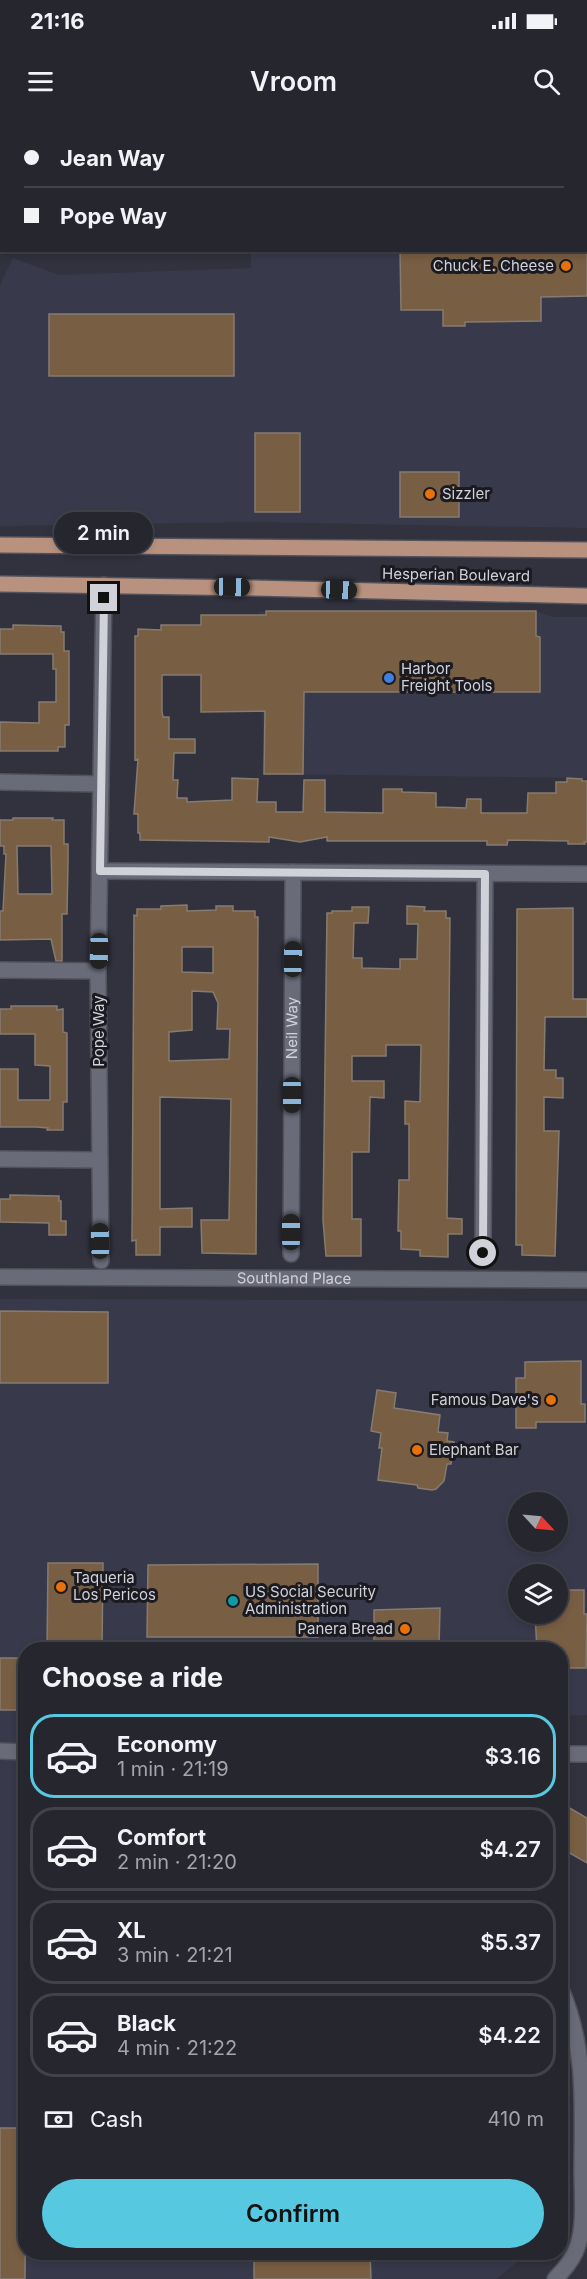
<!DOCTYPE html>
<html lang="en">
<head>
<meta charset="utf-8">
<style>
	:root { --surface:#25262e; --page:#2d2e36; --text:#f1f3f6; --muted:#a3a5aa; --line:#42434a; --accent:#56c9e1 }
	body { margin:0; font-family:Inter,sans-serif; background:var(--page); color:var(--text); height:100vh; display:flex; flex-direction:column; font-size:22px; white-space:nowrap }
	* { box-sizing:border-box; margin:0 }
	p { font-size:20px; color:var(--muted) }
	.icon { flex:none; width:33px; height:33px; fill:none; stroke:currentColor; stroke-width:2; stroke-linecap:round; stroke-linejoin:round }
	.map { position:relative; flex:1; overflow:hidden }
	.drawer { position:absolute; left:18px; top:1522px; width:550px; height:618px; display:flex; flex-direction:column; background:var(--surface); border-radius:24px; box-shadow:0 3px 9px #0003,0 0 0 2px var(--line) }
	.drawer>* { flex:none }
	.banner { position:absolute; left:0px; top:0px; width:588px; height:132px; box-shadow:0 3px 9px #0003,0 0 0 2px var(--line); display:grid; align-content:center; height:132px; padding:0 24px; background:var(--surface) }
	.needle { width:39px; rotate:116deg }
	.tools { position:absolute; left:508px; top:1372px; display:grid; gap:12px }
	.tools a { display:grid; place-items:center; width:60px; height:60px; border-radius:50%; background:var(--surface); box-shadow:0 3px 9px #0003,0 0 0 2px var(--line); font-size:30px }
	.end { position:absolute; width:27px; height:27px; margin:-14px; border:8px solid #d0d1d9; background:#111; box-shadow:0 0 0 3px #111 }
	.from { border-radius:50% }
	.bubble { position:absolute; height:42px; border-radius:21px; background:var(--surface); box-shadow:0 3px 9px #0003,0 0 0 2px var(--line); font-size:20px; font-weight:600; line-height:42px; text-align:center }
	.car { position:absolute; width:18px; height:36px; margin:-18px -9px; border-radius:8px; box-shadow:0 0 4px 2px #0007; background:linear-gradient(#222 24%,#8ab4d8 0 40%,#222 0 76%,#8ab4d8 0 86%,#222 0) }
	.banner b { display:flex; align-items:center; gap:21px; height:57px; font-size:22px }
	.banner b+b { border-top:2px solid var(--line) }
	.banner i { width:15px; height:15px; background:var(--text) }
	ul { padding:0; list-style:none }
	li { display:flex; align-items:center; gap:18px; height:84px; margin:0 12px 9px; padding:0 12px; border:3px solid var(--line); border-radius:24px }
	li div { flex:1 }
	li b { display:block; font-size:22px }
	li em { font-style:normal; font-weight:600 }
	li.active { border-color:var(--accent) }
	li>.icon { width:54px; height:54px; stroke-width:1.5 }
	h2 { padding:0 24px; font-size:27px; line-height:72px }
	.pay { display:flex; align-items:center; gap:15px; height:66px; padding:0 24px; font-size:22px }
	.pay p { margin-inline-start:auto }
	.button { display:flex; gap:12px; margin-top:auto; padding:12px 24px }
	.button a { flex:1; height:69px; border-radius:36px; background:var(--accent); color:#111; font-size:24px; font-weight:600; line-height:69px; text-align:center }
	.status { display:flex; justify-content:space-between; align-items:center; height:42px; padding:0 30px; background:var(--surface); direction:ltr }
	.status svg { height:16px; fill:currentColor }
	header { display:flex; justify-content:space-between; align-items:center; height:78px; padding:0 24px; background:var(--surface); font-size:27px; font-weight:600 }
	.map>svg:first-child { display:block }
</style>
</head>
<body>
<div class="status"><b>21:16</b><svg viewBox="0 0 49 12"><path d="M0 12V9h3v3zM5 12V6h3v6zM10 12V3h3v9zM15 12V0h3v12zM26 1h20v11H26zM47 4h2v5h-2z"/></svg></div>
<header><svg class="icon" aria-label="menu" viewBox="0 0 24 24"><path d="M4 6h16M4 12h16M4 18h16"/></svg>Vroom<svg class="icon" aria-label="search" viewBox="0 0 24 24"><circle cx="10" cy="10" r="6"/><path d="M15 15l6 6"/></svg></header>
<div class="map">
<svg width="587" height="2159" viewBox="0 0 587 2159">
	<rect width="100%" height="100%" fill="#31323e"/>
	<path fill="#383a4c" fill-rule="evenodd" d="M320,0H587V408L251,402L0,406V165L13,138L59,155L251,148V130H586V2Z
		M259,492H538L553,497H587V658L264,654Z
		M0,1179L587,1181V1595L561,1596V1530H26V2133H528L496,2159H0ZM519,1383H558V1422H519ZM519,1455H558V1494H519Z"/>
	<path fill="#785e43" stroke="#867b70" stroke-width="1.5" fill-rule="evenodd" d="M400,130H587V176L541,177V201L465,202V206H443V190H401Z
		M49,194H234V256H49Z
		M255,313H300V392H255Z
		M400,352H459V397H400Z
		M266,491H536V516L540,517V572H304L303,654H264L265,591L201,592V555H162V592L163,597H169V619H195V633H174L173,660H178L177,678H187V682L232,680V658L258,659L257,682H276V692H303L304,660H325V692L383,693V669H402V672L436,673V687L466,688L467,679H481V693H527L528,673H556V662H567V658L582,659V661H587V722H584L585,724H568V721L508,720L507,725H487V721H327V717L300,722L269,717V722L140,720V713H138V694H134L138,639L135,640V516H138V509L161,510V505H201V495H266Z
		M13,505L61,506V512H64V531H69V605H65V627H58V631H0V602L39,603V582H56V549H53V534H0V509H13Z
		M13,698H53L52,700H64V724H68V742L67,794H62V841H56L51,819L0,820V791H3L6,734H4V726H0V700H13ZM17,726H51L52,774H18Z
		M187,785V791L216,790V786H233V791H255V797H258L256,1134L202,1133L201,1100H229L231,979L160,977V1089L192,1088V1107H160V1135H136V1120L132,1121L134,795L137,796V789H161V786ZM182,827H213V853L182,852ZM192,871L213,872L218,883L217,909H230L229,939L169,941V912L192,910Z
		M407,786L425,787L424,791H446V798H450L447,1098L462,1099V1114H448V1137L420,1136V1130L401,1129V1111H398L399,1060H409V1004H405V981L420,982L421,925H386V936H352V961H384V978L370,977L369,1032H352V1099H361V1136H326L323,1100L327,793H332V791H352V787H369L368,803H354L353,838H362V848L400,849V839H417L418,804H407Z
		M573,788V879H587V897H545L544,950H556V958H563V978L544,977V1011H559L555,1136L522,1135V1125H516L517,789Z
		M11,886H57V890L63,889V912L67,913V982H63V1010H47L48,1008L36,1007H0V949H18V980H50V946L35,945V914H0V889H11Z
		M10,1075L59,1076V1081H61V1101H66V1115H49V1103L0,1102V1079H10Z
		M0,1191L108,1192V1263H0Z
		M581,1241V1284H585V1302H536V1308H516V1258H525V1242Z
		M377,1270L396,1273L394,1288L440,1295L438,1312L448,1313L447,1321L454,1322L451,1344H447L444,1361L436,1369L432,1370L418,1368L417,1365L378,1360L382,1328H379L381,1313L371,1311Z
		M48,1443H103L102,1530H47Z
		M318,1444V1517H147L148,1445Z
		M558,1470H584V1494H587L586,1548H561V1530H537L535,1494H558Z
		M440,1488L439,1526L420,1527V1530H374V1490Z
		M0,1538H26V1590H0Z
		M561,1683L587,1698V1743L561,1728Z
		M0,2008H26L25,2159H0Z
		M254,2133H370L371,2159H254Z"/>
	<g fill="none" stroke-linecap="round" stroke-linejoin="round">
		<g stroke="#50515b" stroke-width="18">
			<g id="street">
				<path d="M123,0V2"/>
				<path d="M251,2V0"/>
				<path d="M0,662L101,664"/>
				<path d="M100,751L587,754"/>
				<path d="M0,850L98,851"/>
				<path d="M0,1039L100,1040"/>
				<path d="M483,1133L485,754"/>
				<path id="s1" d="M291,1134L293,752"/>
				<path d="M101,1141L98,851L104,465"/>
				<path id="s2" d="M0,1157L587,1160"/>
			</g>
		</g>
		<g stroke="#50515b" stroke-width="18">
			<path id="secondary" d="M22,2V0
				M0,122L2,113
				M0,1631L26,1632
				M561,1634H587
				M555,2159C565,2149 574,2138 578,2125C585,2102 582,2075 582,2051C582,1985 587,1931 561,1869"/>
		</g>
		<g stroke="#50515b" stroke-width="18">
			<path id="primary" d="M0,425L587,430
				M0,464L253,468L587,476"/>
		</g>
		<use href="#street" stroke="#696b79" stroke-width="15"/>
		<use href="#secondary" stroke="#696b79" stroke-width="15"/>
		<use href="#primary" stroke="#b9927f" stroke-width="15"/>
	</g>
	<g fill="none" stroke-linecap="round" stroke-linejoin="round">
		<path stroke="#d0d1d9" stroke-width="8" d="M104,478L100,751L485,754L483,1133"/>
	</g>
	<g fill="#e8710a" stroke="#1a1a20" stroke-width="2">
		<circle cx="566" cy="146" r="6"/>
		<circle cx="430" cy="374" r="6"/>
		<circle cx="551" cy="1280" r="6"/>
		<circle cx="417" cy="1330" r="6"/>
		<circle cx="61" cy="1467" r="6"/>
		<circle cx="405" cy="1509" r="6"/>
	</g>
	<circle fill="#3f7fe0" stroke="#1a1a20" stroke-width="2" cx="389" cy="558" r="6"/>
	<circle fill="#0f9aa8" stroke="#1a1a20" stroke-width="2" cx="233" cy="1481" r="6"/>
	<g text-anchor="middle" stroke-width="6" stroke-linejoin="round" paint-order="stroke">
		<g font-size="15" fill="#d0d1d9" stroke="#1a1a20" text-anchor="start">
			<text x="554" y="151" text-anchor="end">Chuck E. Cheese</text>
			<text x="442" y="379">Sizzler</text>
			<text x="401" y="554">Harbor<tspan x="401" dy="17">Freight Tools</tspan></text>
			<text x="539" y="1285" text-anchor="end">Famous Dave's</text>
			<text x="429" y="1335">Elephant Bar</text>
			<text x="73" y="1463">Taqueria<tspan x="73" dy="17">Los Pericos</tspan></text>
			<text x="245" y="1477">US Social Security<tspan x="245" dy="17">Administration</tspan></text>
			<text x="393" y="1514" text-anchor="end">Panera Bread</text>
		</g>
		<g font-size="15" fill="#d0d1d9" stroke="#1a1a20">
			<text transform="translate(456 455) rotate(1)" y="5">Hesperian Boulevard</text>
			<text dy="5" stroke="none"><textPath href="#s1" startOffset="226">Neil Way</textPath></text>
			<text transform="translate(99 911) rotate(-90)" y="5">Pope Way</text>
			<text dy="5" stroke="none"><textPath href="#s2" startOffset="294">Southland Place</textPath></text>
		</g>
	</g>
</svg>
<div class="tools">
<a><svg class="needle" viewBox="-14 -14 28 28"><path d="M0-13l5 13h-10z" fill="#e53935"/><path d="M0 13l5-13h-10z" fill="#a3a5aa"/></svg></a>
<a><svg class="icon" aria-label="layers" viewBox="0 0 24 24"><path d="M12 4l9 5-9 5-9-5zM3 14l9 5 9-5"/></svg></a>
</div>
<i class="end from" style="left:483px;top:1133px"></i>
<i class="end" style="left:104px;top:478px"></i>
<div class="bubble" style="left:54px;top:392px;width:99px">2 min</div>
<i class="car" style="left:232px;top:467px;rotate:91deg"></i>
<i class="car" style="left:339px;top:470px;rotate:92deg"></i>
<i class="car" style="left:99px;top:831px;rotate:181deg"></i>
<i class="car" style="left:293px;top:839px;rotate:1deg"></i>
<i class="car" style="left:292px;top:975px;rotate:180deg"></i>
<i class="car" style="left:291px;top:1112px;rotate:0deg"></i>
<i class="car" style="left:100px;top:1121px;rotate:359deg"></i>
<div class="banner">
<b><i class="from"></i>Jean Way</b>
<b><i></i>Pope Way</b>
</div>
<section class="drawer">
<h2>Choose a ride</h2>
<ul>
<li class="active"><svg class="icon" aria-label="car" viewBox="0 0 24 24"><path d="M5 17H2v-5l4-1 3-4h7l3 4 3 1v5h-3M9 17h6M6 11h13"/><circle cx="7" cy="17" r="2"/><circle cx="17" cy="17" r="2"/></svg><div><b>Economy</b><p>1 min · 21:19</p></div><em>$3.16</em></li>
<li><svg class="icon" aria-label="car" viewBox="0 0 24 24"><path d="M5 17H2v-5l4-1 3-4h7l3 4 3 1v5h-3M9 17h6M6 11h13"/><circle cx="7" cy="17" r="2"/><circle cx="17" cy="17" r="2"/></svg><div><b>Comfort</b><p>2 min · 21:20</p></div><em>$4.27</em></li>
<li><svg class="icon" aria-label="car" viewBox="0 0 24 24"><path d="M5 17H2v-5l4-1 3-4h7l3 4 3 1v5h-3M9 17h6M6 11h13"/><circle cx="7" cy="17" r="2"/><circle cx="17" cy="17" r="2"/></svg><div><b>XL</b><p>3 min · 21:21</p></div><em>$5.37</em></li>
<li><svg class="icon" aria-label="car" viewBox="0 0 24 24"><path d="M5 17H2v-5l4-1 3-4h7l3 4 3 1v5h-3M9 17h6M6 11h13"/><circle cx="7" cy="17" r="2"/><circle cx="17" cy="17" r="2"/></svg><div><b>Black</b><p>4 min · 21:22</p></div><em>$4.22</em></li>
</ul>
<div class="pay"><svg class="icon" aria-label="cash" viewBox="0 0 24 24"><path d="M3 7h18v10H3z"/><circle cx="12" cy="12" r="2"/></svg>Cash<p>410 m</p></div>
<div class="button"><a>Confirm</a></div>
</section>
</div>
</body>
</html>
